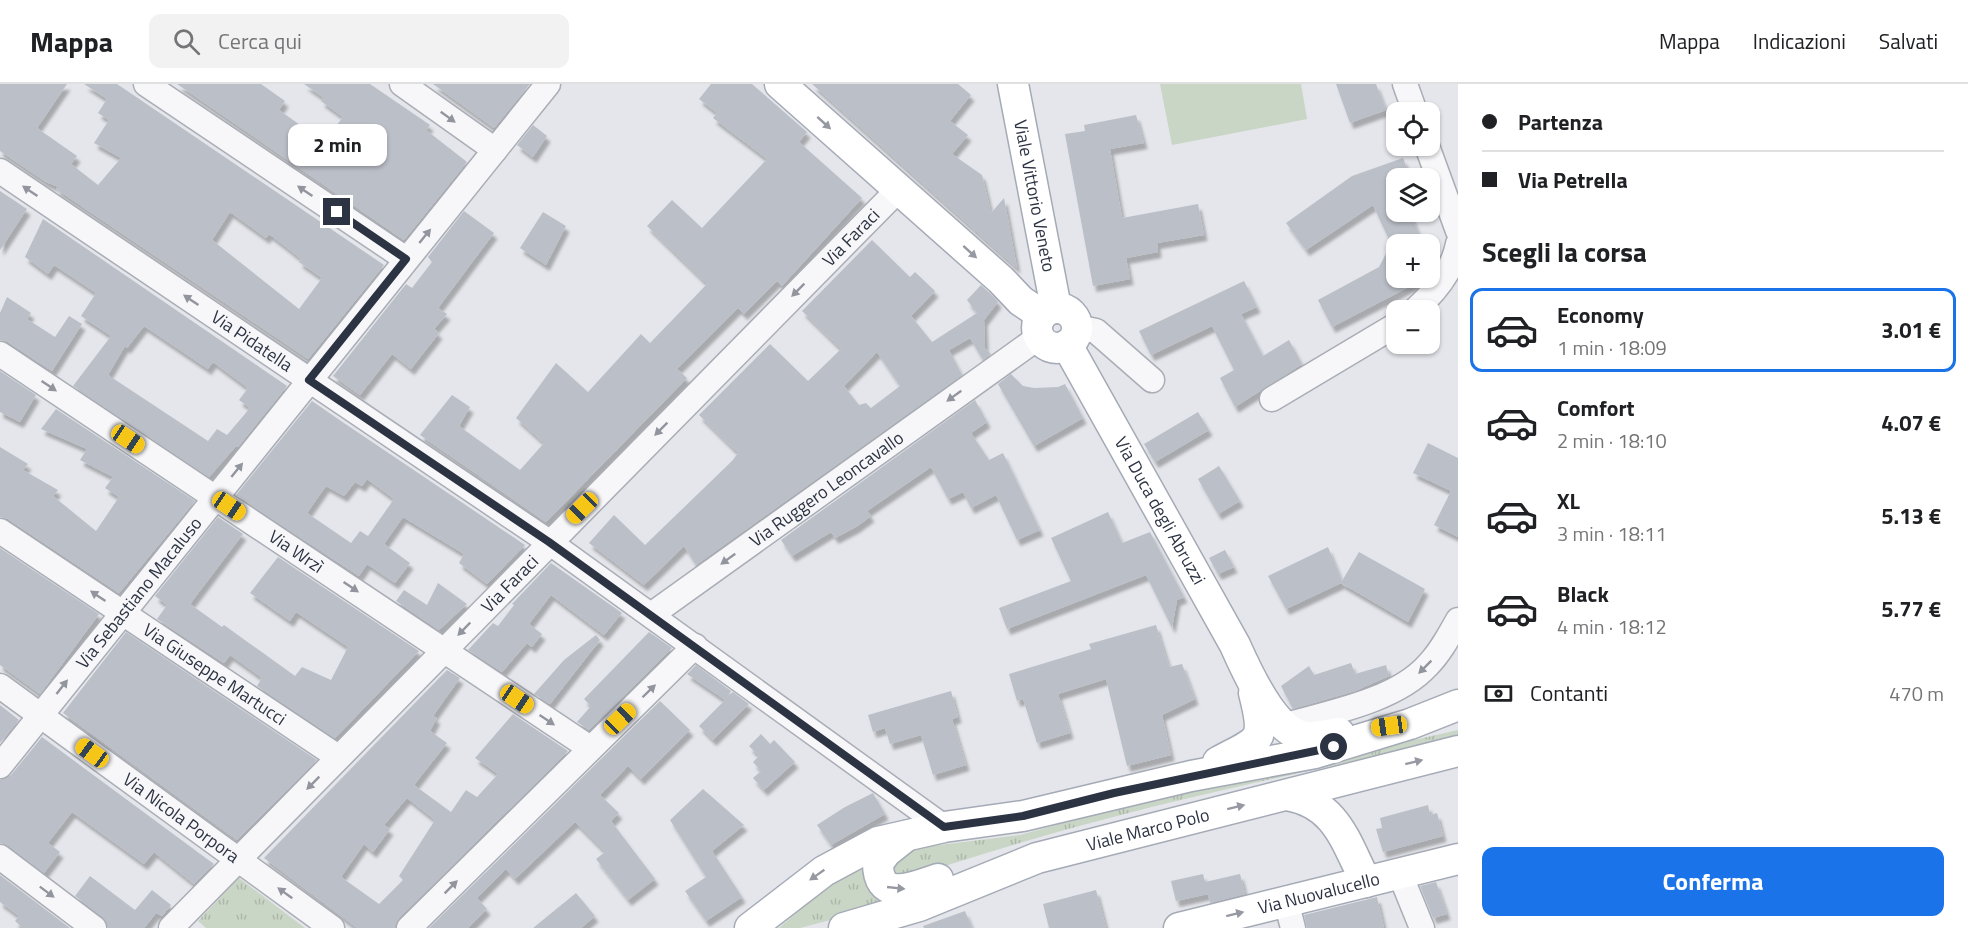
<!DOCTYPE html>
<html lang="it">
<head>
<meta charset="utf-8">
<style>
	:root { --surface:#fff; --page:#f2f2f2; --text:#202124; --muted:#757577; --line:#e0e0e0; --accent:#1a73e8 }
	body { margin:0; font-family:"Titillium Web",sans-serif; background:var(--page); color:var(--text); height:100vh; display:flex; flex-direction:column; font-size:22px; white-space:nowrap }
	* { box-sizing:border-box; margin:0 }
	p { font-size:20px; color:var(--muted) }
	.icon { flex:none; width:33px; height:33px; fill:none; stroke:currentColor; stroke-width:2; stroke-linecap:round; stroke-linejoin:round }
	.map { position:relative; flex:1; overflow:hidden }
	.sheet { display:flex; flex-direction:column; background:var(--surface); width:510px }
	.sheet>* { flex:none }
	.banner { display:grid; align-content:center; height:132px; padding:0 24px; background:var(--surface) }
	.controls { position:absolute; left:1386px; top:18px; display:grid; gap:12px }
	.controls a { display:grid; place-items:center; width:54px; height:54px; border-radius:12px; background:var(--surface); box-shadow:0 2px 4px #0004; font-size:30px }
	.end { position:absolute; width:27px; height:27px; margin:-14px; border:8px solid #2c3343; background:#fff; box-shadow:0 0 0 3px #fff }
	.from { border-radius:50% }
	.bubble { position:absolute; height:42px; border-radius:12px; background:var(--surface); box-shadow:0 2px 4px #0004; font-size:20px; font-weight:700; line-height:42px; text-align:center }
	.car { position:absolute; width:18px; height:36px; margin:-18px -9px; border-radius:8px; box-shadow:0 0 4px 2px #0007; background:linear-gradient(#f5c518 24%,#345 0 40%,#f5c518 0 76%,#345 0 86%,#f5c518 0) }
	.banner b { display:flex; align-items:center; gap:21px; height:57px; font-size:22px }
	.banner b+b { border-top:2px solid var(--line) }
	.banner i { width:15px; height:15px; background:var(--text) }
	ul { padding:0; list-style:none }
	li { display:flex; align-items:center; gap:18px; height:84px; margin:0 12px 9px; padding:0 12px; border:3px solid transparent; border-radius:12px }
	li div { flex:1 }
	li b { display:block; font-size:22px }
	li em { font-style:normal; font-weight:700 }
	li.active { border-color:var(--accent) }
	li>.icon { width:54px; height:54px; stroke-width:1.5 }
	h2 { padding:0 24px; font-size:27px; line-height:72px }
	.pay { display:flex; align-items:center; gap:15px; height:66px; padding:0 24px; font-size:22px }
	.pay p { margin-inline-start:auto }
	.cta { display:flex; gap:12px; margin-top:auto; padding:12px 24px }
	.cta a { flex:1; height:69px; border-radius:12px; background:var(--accent); color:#fff; font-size:24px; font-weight:700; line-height:69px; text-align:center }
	header { display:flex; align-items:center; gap:36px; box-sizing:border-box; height:84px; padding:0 30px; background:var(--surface); border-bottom:2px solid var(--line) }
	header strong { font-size:28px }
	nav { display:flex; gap:33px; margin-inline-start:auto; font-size:21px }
	.search { width:420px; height:54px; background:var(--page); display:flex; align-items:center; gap:15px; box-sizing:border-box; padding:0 21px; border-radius:12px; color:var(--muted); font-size:22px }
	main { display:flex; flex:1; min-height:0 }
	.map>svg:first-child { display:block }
</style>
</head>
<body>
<header>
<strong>Mappa</strong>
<div class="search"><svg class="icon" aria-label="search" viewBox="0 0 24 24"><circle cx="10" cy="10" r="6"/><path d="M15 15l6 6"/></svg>Cerca qui</div>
<nav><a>Mappa</a><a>Indicazioni</a><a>Salvati</a></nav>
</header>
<main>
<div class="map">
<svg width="1458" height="844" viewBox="0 0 1458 844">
	<defs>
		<pattern id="grass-tufts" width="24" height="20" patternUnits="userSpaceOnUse" patternTransform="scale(1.5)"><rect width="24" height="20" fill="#c9d5c5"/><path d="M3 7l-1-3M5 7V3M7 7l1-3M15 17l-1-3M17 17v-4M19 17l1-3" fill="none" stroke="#adb7aa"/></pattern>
		<filter id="shadow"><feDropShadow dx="3.5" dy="6" stdDeviation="1.5" flood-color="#0004"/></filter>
	</defs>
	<rect width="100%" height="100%" fill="#e4e6eb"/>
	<path fill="url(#grass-tufts)" d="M1458,646V652C1345,681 1230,702 1117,732C1043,751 971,773 899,797L887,784L899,771L916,764L1020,751L1117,724Z
		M866,779L898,818L800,844H779L824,805Z
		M239,794L305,844H206L198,837Z"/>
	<path fill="#c9d5c5" d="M1160,0H1301L1307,35L1172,61Z"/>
	<path fill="#bbbfc8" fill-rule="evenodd" filter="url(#shadow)" d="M0,0H67L37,44L77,72L71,80L98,101L121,74L94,59L109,36L98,29L107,15L84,0H117L384,181L308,275L56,105L58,103L46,98L0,67ZM230,128L266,154L269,150L286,163L301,175L299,178L322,194L299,225L212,156Z
		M177,0H261L285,17L279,26L324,58L343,33L321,17L324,14L304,0H370L430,41L426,46L467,78L404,156Z
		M433,0H530L494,44Z
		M711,0H752L807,48L799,58L862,114L782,202L777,197L744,230L738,224L677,285L687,294L546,438L420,351L452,311L470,323L459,342L520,386L544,359L516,334L556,279L588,308L641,250L650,259L707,200L647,142L672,116L702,144L767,75L713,34L717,29L699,15Z
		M812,0H958L971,11L950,37L968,51L952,70L982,91L991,129L1004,114L1017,184Z
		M1336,0H1376L1386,26L1350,39Z
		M1136,31L1144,59L1110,65L1122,134L1198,120L1204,151L1157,159L1158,168L1126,174L1130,195L1093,202L1065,50L1085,47L1084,41Z
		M533,41L547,52L533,73L517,61Z
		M1403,74L1411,94H1396V128H1410L1423,160H1396V194H1426L1332,243L1318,216L1379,183L1391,160L1373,121L1306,166L1286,139L1352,92Z
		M0,107L27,125L0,166Z
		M464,127L494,149L438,224L447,230L434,245L439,249L411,285L392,270L360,311L333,292L406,200L412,204L432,178L428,173Z
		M543,128L566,142L546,181L520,164Z
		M43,135L287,302L238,363L236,362L209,393L73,302L111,252L81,232L96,209L54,181L48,190L25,173ZM144,242L208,285L213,278L248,304L239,316L250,324L227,351L217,345L208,357L108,291L125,262L127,264Z
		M872,156L910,193L915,188L935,207L911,232L932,258L977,229L967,216L981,201L995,214L998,218L984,236L985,264L991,270L983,276L970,254L949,266L962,291L696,481L684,462L644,501L589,459L614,431L645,461L732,377L738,369L699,331L770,260L808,297L841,265L802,227ZM877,268L900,302L871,324L866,319L859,321L844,302Z
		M1244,197L1257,223L1241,230L1263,272L1289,256L1302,280L1235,323L1220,294L1234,286L1212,242L1151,271L1139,247Z
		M7,213L31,229L27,235L55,253L69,232L82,240L52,287L8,258L0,256V229Z
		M0,287L36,311L20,338L0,328Z
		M1011,290L1023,302L1034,304L1058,303L1065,300L1083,334L1034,362L998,300Z
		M975,316L987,338L971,349L989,376L1003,369L1040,446L1017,456L996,411L971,424L963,408L948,415L931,383L867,427L871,432L856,443L835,454L831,448L792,472L781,456Z
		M312,317L341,337L525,461L487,500L459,479L464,470L403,433L384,460L410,479L395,499L367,480L359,492L236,411ZM367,395L394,415L368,452L360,447L351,459L307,429L326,402L344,412L355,398L362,402Z
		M56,325L195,417L119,509L8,435L0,433V363L28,380L23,386L58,406L53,412L96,447L119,413L105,404L113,393L80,376L87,365L41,345Z
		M1198,328L1209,346L1155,378L1144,360Z
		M1428,359L1458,374V453L1434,441L1451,407L1413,389Z
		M1219,382L1240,417L1218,430L1198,395Z
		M1108,428L1122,459L1150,448L1184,513L1177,516L1172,544L1146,491L1007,545L999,524L1071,497L1051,454Z
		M218,433L243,450L190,520L222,543L224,541L295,592L302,583L331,596L348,563L296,528L290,537L250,509L278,473L419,567L335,654L257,602L262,594L230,571L224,579L157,535L167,521L155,512Z
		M1328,463L1342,497L1359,468L1425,505L1408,538L1341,499L1286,525L1268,492Z
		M0,464L99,530L40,610L0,581Z
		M1225,466L1234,483L1218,490L1209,474Z
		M551,479L622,529L604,551L551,511L529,540L542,550L532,563L527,559L502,588L468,566L493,539L498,542L514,521L512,520Z
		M438,499L467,520L439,546L396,517L404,506L427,521Z
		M1156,541L1169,583L1182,580L1195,615L1162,631L1171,671L1127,682L1106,595L1058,610L1070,649L1037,659L1023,615L1017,617L1009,590L1091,565L1089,560Z
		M126,548L317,676L237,756L63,629Z
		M649,548L672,564L589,646L577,638L591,622L584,615Z
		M596,551L600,556L550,620L534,610L564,576Z
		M1351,579L1355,590L1386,581L1389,592L1355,607L1293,625L1281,602L1309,582L1314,591Z
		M696,581L731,607L726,614L733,608L749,620L713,656L699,642L725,616L687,590Z
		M447,586L460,594L433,632L437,634L430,647L447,659L414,701L451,728L466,706L477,713L498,690L475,674L513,630L568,667L399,834L395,844H357L264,774ZM407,714L435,736L399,792L403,796L379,820L341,793L364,760L373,768L390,745L384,741Z
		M951,607L958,633L952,635L966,681L933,691L921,651L890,660L885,644L873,648L868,631Z
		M660,617L690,646L641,695L628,682L600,711L619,729L611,737L655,795L628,816L596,775L605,768L575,738L515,795L506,785L477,814L487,825L468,844H429Z
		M0,621L19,636L0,659Z
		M761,650L770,660L774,656L795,678L764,706L753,694L761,687L753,678L759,672L749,662Z
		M42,653L203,772L214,780L194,800L154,768L144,780L72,728L48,759L60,768L44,789L9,762L0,759V696L11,691Z
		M703,705L744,741L712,767L742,813L706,837L685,807L706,793L670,736Z
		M873,709L885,730L831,761L817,741L845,723Z
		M1428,721L1430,731L1437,729L1443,752L1383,768L1376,745L1382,744L1380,734Z
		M1203,790L1205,798L1240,790L1245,810L1210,819L1208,810L1176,817L1171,797Z
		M0,791L70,844H23L15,837L19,832L0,818Z
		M90,792L135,826L152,806L171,821L162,832L156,829L144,844H108L103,833L75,812Z
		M1436,798L1447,830L1433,834L1420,802Z
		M1096,806L1106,844H1049L1043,820Z
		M576,809L595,832L581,844H533Z
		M1377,813L1384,844H1307L1304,831Z
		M965,827L972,844H924L923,842Z"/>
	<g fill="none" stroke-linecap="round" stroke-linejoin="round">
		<g stroke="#a9adb5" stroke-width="27">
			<g id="minor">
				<path d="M146,0L406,175"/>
				<path d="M402,0L495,66"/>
				<path d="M1405,0L1415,28"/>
				<path d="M1427,62L1458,147"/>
				<path id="s1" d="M0,87L549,458L944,743"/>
				<path d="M1415,226C1435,208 1453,186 1458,160"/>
				<path d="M1077,243L1096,247L1152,296"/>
				<path id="s2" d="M0,270L590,664"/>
				<path d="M1272,315L1396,241"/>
				<path id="s3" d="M0,447L338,673"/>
				<path id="s4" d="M651,531L1039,253"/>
				<path id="s5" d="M0,602L332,844"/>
				<path d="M1283,642C1328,629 1395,617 1427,582C1440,569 1449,552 1458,536"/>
				<path id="s6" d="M0,682L548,0"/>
				<path d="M0,773L94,844"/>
				<path d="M1400,790L1422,844"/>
				<path d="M1286,817L1293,844"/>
				<path id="s7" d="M171,844L899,105"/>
				<path d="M409,844L695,562"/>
			</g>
		</g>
		<g stroke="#a4aab6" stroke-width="33">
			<g id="major">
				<path d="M780,0L1001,196L1021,217L1042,231"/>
				<path id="s8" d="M1013,0L1056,224"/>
				<circle cx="1057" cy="244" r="20"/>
				<path id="s9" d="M1067,261L1235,561C1247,588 1274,650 1307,653C1317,654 1329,650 1339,649"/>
				<path d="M1218,678C1260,655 1267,660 1254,609"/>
				<path d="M1287,711C1337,720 1345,757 1366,798"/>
				<path d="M906,752L886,768L878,779C878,820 913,803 938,795"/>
				<path d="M750,844L824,787L878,758L944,743L1023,732L1191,692L1315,669L1410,640L1458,621"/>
				<path id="s10" d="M844,844L919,822L1037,774L1458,667"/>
				<path id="s11" d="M1179,844L1458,775"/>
			</g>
		</g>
		<use href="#minor" stroke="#f7f7f9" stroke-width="24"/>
		<use href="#major" stroke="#fff" stroke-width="30"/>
	</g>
	<defs><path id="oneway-solid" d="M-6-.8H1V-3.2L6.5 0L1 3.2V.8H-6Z" transform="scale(1.5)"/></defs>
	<g fill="#92959e">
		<use href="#oneway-solid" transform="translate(448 33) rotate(36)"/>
		<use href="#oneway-solid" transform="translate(30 107) rotate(-146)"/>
		<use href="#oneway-solid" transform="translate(305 107) rotate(-146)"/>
		<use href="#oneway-solid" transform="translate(425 152) rotate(-51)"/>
		<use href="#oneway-solid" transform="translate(798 206) rotate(135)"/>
		<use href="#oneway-solid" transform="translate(191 216) rotate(-146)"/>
		<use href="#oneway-solid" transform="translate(49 302) rotate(34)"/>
		<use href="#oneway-solid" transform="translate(954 312) rotate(144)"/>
		<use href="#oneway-solid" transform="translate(661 345) rotate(135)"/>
		<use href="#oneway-solid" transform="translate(237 386) rotate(-51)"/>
		<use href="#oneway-solid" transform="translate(728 475) rotate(144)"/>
		<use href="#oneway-solid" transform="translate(351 503) rotate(34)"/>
		<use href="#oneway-solid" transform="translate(98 512) rotate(-146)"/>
		<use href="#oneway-solid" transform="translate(464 545) rotate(134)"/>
		<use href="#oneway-solid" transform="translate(1425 583) rotate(135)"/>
		<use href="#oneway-solid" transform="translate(62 603) rotate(-52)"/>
		<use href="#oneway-solid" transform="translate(649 607) rotate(-44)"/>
		<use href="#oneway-solid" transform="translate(547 636) rotate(34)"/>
		<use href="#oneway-solid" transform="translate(313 699) rotate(135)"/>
		<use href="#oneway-solid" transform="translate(451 803) rotate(-45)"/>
		<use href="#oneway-solid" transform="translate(47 808) rotate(37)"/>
		<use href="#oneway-solid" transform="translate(285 809) rotate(-144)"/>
	</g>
	<g fill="#9699a1">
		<use href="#oneway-solid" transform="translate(824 39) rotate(42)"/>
		<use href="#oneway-solid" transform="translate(970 168) rotate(42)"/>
		<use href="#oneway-solid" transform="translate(1414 678) rotate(-14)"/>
		<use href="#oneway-solid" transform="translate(1236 723) rotate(-14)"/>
		<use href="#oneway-solid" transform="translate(817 791) rotate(145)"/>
		<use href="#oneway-solid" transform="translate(896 804) rotate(6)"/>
		<use href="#oneway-solid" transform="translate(1235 830) rotate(-14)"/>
	</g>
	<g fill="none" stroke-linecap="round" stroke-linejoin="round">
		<path stroke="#2c3343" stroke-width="8" d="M337,128L406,175L309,296L549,458L944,743L1023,732L1114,709L1334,663"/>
	</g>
	<g text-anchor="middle" stroke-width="6" stroke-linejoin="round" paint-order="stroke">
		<g font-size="18" fill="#2c3343" stroke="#f4f5f8">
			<text dy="6" stroke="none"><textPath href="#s8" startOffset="114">Viale Vittorio Veneto</textPath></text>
			<text dy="6" stroke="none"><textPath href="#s7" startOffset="969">Via Faraci</textPath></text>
			<text dy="6" stroke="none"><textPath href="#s1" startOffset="304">Via Pidatella</textPath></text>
			<text dy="6" stroke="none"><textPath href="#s4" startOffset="216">Via Ruggero Leoncavallo</textPath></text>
			<text dy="6" stroke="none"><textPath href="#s9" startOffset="190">Via Duca degli Abruzzi</textPath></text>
			<text dy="6" stroke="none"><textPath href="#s2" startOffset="356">Via Wrzì</textPath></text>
			<text dy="6" stroke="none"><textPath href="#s7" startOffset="483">Via Faraci</textPath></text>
			<text dy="6" stroke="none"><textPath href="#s6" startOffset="222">Via Sebastiano Macaluso</textPath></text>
			<text dy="6" stroke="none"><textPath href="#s3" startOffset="258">Via Giuseppe Martucci</textPath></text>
			<text dy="6" stroke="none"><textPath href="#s5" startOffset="224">Via Nicola Porpora</textPath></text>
			<text dy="6" stroke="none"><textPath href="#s10" startOffset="320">Viale Marco Polo</textPath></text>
			<text dy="6" stroke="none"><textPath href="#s11" startOffset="144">Via Nuovalucello</textPath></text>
		</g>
	</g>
</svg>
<div class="controls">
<a><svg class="icon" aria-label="locate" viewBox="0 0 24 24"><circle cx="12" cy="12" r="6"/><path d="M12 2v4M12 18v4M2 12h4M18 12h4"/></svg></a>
<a><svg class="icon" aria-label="layers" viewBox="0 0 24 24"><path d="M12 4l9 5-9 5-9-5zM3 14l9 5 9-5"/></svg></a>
<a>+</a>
<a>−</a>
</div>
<i class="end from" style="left:1334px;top:663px"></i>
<i class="end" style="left:337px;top:128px"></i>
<div class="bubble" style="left:288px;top:40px;width:99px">2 min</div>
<i class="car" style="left:128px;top:355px;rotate:124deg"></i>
<i class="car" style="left:229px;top:422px;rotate:124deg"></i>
<i class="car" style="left:582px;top:424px;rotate:225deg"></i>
<i class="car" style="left:517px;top:615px;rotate:124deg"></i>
<i class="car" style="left:620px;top:635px;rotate:46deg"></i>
<i class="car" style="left:1389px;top:642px;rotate:262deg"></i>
<i class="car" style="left:92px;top:669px;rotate:306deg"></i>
</div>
<section class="sheet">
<div class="banner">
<b><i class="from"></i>Partenza</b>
<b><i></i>Via Petrella</b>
</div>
<h2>Scegli la corsa</h2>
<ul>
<li class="active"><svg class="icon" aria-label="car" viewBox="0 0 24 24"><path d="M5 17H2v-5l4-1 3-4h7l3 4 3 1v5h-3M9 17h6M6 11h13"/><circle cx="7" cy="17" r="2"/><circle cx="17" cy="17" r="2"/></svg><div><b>Economy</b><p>1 min · 18:09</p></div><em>3.01 €</em></li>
<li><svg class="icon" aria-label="car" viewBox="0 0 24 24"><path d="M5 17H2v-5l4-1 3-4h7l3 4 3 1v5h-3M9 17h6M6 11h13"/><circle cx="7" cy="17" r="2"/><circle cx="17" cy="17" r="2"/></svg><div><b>Comfort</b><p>2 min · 18:10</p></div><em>4.07 €</em></li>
<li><svg class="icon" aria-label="car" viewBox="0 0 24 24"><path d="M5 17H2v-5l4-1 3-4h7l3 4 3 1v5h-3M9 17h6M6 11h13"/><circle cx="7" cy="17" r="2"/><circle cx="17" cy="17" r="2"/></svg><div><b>XL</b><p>3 min · 18:11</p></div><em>5.13 €</em></li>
<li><svg class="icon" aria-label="car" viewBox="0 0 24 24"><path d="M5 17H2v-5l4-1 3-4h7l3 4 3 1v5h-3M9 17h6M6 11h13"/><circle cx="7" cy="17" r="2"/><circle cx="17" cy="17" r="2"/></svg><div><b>Black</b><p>4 min · 18:12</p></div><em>5.77 €</em></li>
</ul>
<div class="pay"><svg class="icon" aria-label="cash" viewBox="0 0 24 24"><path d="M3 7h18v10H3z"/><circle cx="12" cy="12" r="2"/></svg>Contanti<p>470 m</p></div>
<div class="cta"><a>Conferma</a></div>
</section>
</main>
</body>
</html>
